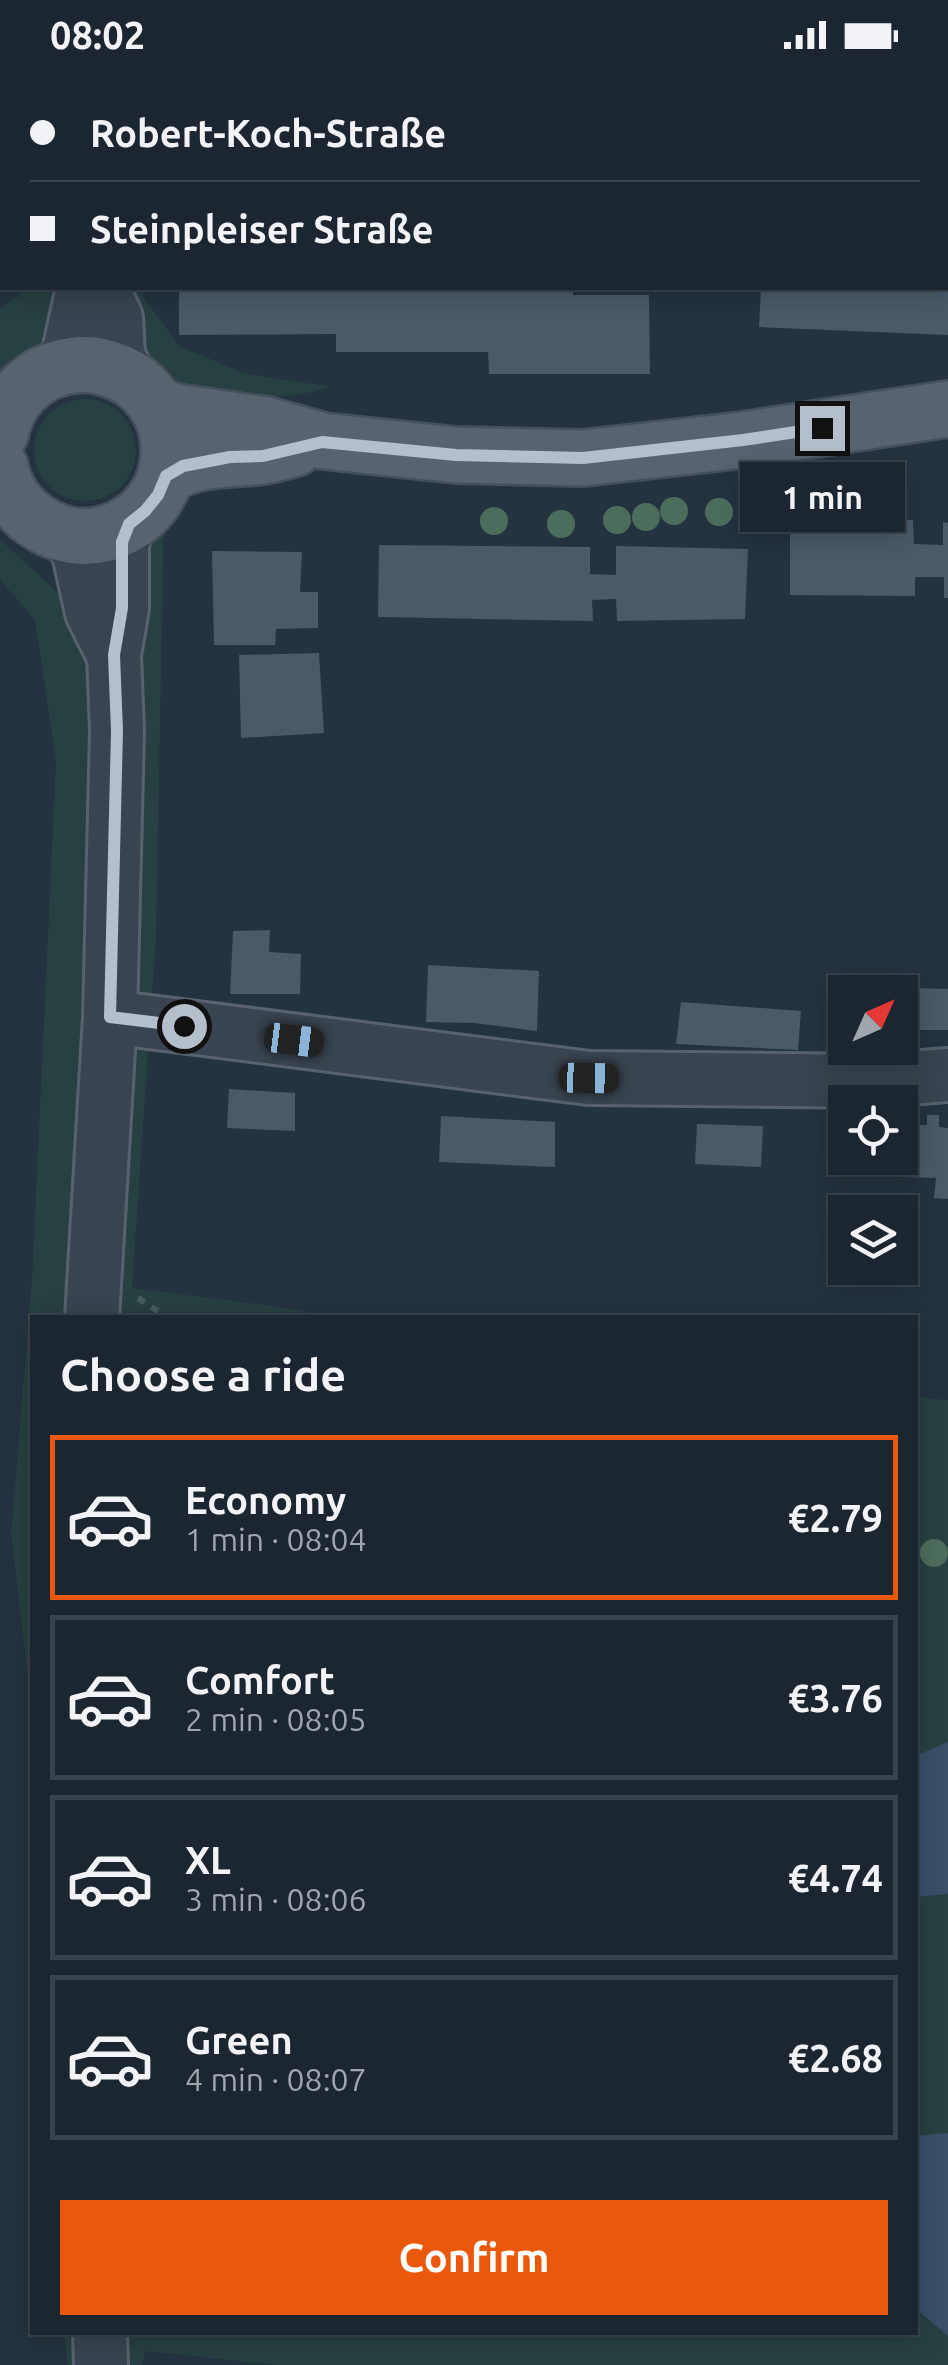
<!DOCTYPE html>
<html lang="en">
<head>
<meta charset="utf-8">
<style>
	:root { --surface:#1b2630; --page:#28323c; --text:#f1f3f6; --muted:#a0a5ab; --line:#39434c; --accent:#ea580c }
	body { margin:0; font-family:Ubuntu,sans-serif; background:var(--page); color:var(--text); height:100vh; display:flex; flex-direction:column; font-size:38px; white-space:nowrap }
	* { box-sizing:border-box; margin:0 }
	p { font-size:32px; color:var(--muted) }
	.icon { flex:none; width:55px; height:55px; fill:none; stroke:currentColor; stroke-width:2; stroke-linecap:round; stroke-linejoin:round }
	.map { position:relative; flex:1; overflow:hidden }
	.drawer { position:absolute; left:30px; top:1245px; width:888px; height:1020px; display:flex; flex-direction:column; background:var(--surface); border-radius:0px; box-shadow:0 5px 25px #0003,0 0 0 2px var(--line) }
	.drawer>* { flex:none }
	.banner { position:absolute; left:0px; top:0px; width:950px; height:220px; box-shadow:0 5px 25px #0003,0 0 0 2px var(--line); display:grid; align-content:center; height:220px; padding:0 30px; background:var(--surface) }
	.needle { width:65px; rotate:45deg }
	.fabs { position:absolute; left:828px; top:905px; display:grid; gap:20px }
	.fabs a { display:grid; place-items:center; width:90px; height:90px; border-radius:0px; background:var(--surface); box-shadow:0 5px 25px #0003,0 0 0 2px var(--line); font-size:50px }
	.end { position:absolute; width:45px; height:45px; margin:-22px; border:12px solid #b5bfcb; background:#111; box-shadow:0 0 0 5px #111 }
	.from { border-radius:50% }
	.bubble { position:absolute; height:70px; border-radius:0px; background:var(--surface); box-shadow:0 5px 25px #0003,0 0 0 2px var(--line); font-size:32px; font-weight:700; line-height:70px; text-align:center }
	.car { position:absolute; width:30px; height:60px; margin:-30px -15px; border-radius:12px; box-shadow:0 0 8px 2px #0007; background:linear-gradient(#222 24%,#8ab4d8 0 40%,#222 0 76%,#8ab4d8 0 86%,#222 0) }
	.banner b { display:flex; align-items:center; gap:35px; height:95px; font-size:38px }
	.banner b+b { border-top:2px solid var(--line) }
	.banner i { width:25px; height:25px; background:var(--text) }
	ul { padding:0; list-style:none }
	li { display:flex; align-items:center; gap:30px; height:165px; margin:0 20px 15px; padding:0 10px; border:5px solid var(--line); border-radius:0px }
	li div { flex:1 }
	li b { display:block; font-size:38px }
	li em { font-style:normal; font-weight:700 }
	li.selected { border-color:var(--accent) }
	li>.icon { width:90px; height:90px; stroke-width:1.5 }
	h2 { padding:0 30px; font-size:45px; line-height:120px }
	.cta { display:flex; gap:20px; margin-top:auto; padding:20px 30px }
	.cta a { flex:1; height:115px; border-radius:0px; background:var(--accent); color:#fff; font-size:40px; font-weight:700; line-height:115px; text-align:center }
	.status { display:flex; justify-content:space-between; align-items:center; height:70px; padding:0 50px; background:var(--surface); direction:ltr }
	.status svg { height:28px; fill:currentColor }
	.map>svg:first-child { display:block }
</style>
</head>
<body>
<div class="status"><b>08:02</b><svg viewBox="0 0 49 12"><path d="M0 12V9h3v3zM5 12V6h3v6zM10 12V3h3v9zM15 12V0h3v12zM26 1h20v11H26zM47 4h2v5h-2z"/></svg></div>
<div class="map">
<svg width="948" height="2295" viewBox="0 0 948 2295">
	<rect width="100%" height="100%" fill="#243340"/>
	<path fill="#274041" d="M26,218H137L179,276L244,303L331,317L303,324L251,329L196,414L164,446L156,868L132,1218L258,1234L340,1247L32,1248V1641L11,1464L32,1209L56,691L35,550L0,510V469L58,523L133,529L155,312L0,317V239Z
		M34 380a51 51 0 1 1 102 0a51 51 0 1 1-102 0Z
		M915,1327L948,1330V2295H277L145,2281L142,2295H68L64,2263L915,2262Z"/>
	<path fill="#385068" d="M948,1672V1824L915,1827V1686Z
		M948,2063V2266L915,2238V2066Z"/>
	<path fill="#4a5a69" d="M179,218H573V225H649L650,304H489L488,282H336V264L179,265Z
		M761,218H948V265L759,257Z
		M790,448L913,450L914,474L943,475V452L948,453V528H944V507H915V526L790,525Z
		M379,475L590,477V504L616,505V476L748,479L745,549L617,551L616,529L592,530L593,551L378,547Z
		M212,481L302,482L300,522H318V558L276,559L275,575H214Z
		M319,583L324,663L241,668L239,585Z
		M270,860L269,882L301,884L300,924H230L233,861Z
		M428,895L539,901L537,961L474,953L426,952Z
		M910,918L948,919V960H910Z
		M681,932L801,941L798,980L676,974Z
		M229,1019L295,1023V1061L227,1058Z
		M927,1045H939V1057L948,1058V1129L934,1128L936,1108L904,1107L906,1055H927Z
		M441,1046L555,1052V1097L439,1092Z
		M697,1054L763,1056L761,1097L695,1094Z"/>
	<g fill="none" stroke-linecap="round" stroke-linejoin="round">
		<g stroke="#57626e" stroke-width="58">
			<path id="minor" d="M99,2V0
				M105,218L107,229L116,248L118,285L127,305
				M62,297L69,282L83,218
				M64,464L78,479L92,542L111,580
				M110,947L589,1008L873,1011L948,1005
				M92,1248L110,947L117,661L114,585L122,538V472L129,454
				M100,2262L101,2295"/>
		</g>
		<g stroke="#45505c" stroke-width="60">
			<path id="major" d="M158,336L175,342L266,355L323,371L456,385L583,388L743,370L948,339
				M0,364C5,338 21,316 44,304C62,295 84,292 103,297C191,319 191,441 104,464C58,476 9,443 0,397
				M166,406C198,386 228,391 263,386C274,384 285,381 295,378"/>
		</g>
		<path stroke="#455d5e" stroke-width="6" stroke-dasharray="8 8" stroke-linecap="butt" d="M138,1228L168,1248"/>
		<use href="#minor" stroke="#394450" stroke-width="52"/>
		<use href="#major" stroke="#576470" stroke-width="55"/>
	</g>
	<g fill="#4c6d5c">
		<circle cx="674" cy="441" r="14"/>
		<circle cx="719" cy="442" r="14"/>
		<circle cx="646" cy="447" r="14"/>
		<circle cx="617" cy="450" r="14"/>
		<circle cx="494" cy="451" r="14"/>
		<circle cx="561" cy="454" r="14"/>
		<circle cx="934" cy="1483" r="14"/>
	</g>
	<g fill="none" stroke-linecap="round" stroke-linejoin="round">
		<path stroke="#b5bfcb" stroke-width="12" d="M184,956L110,947L117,661L114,585L122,538V472L129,454L145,441L158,425L166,406L183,396L230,387L263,386L322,372L456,385L583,388L743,370L822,358"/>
	</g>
</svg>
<div class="fabs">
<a><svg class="needle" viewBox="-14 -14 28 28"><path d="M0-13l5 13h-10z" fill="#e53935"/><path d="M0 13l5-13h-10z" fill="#a0a5ab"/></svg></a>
<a><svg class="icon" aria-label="locate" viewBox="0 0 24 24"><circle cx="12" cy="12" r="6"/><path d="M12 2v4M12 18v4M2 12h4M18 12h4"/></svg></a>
<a><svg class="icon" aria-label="layers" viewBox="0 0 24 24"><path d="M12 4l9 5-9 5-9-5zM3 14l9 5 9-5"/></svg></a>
</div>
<i class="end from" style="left:184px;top:956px"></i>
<i class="end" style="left:822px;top:358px"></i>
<div class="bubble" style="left:740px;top:392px;width:165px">1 min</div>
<i class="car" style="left:294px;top:970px;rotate:97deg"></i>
<i class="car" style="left:589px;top:1008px;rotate:91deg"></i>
<div class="banner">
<b><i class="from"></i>Robert-Koch-Straße</b>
<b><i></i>Steinpleiser Straße</b>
</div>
<section class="drawer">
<h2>Choose a ride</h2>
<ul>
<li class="selected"><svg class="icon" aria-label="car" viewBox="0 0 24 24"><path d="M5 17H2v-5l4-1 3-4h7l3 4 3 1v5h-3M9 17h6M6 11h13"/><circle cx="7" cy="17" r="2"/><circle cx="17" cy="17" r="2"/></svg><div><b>Economy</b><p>1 min · 08:04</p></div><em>€2.79</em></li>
<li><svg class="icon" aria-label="car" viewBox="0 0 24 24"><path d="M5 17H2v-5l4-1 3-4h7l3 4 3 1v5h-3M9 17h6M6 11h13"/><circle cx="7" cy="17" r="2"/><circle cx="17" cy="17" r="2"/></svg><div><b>Comfort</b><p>2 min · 08:05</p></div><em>€3.76</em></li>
<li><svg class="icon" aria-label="car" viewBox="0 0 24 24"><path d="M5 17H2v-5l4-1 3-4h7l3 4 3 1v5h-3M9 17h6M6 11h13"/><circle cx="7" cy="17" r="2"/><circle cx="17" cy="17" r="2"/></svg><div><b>XL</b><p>3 min · 08:06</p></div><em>€4.74</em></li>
<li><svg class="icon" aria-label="car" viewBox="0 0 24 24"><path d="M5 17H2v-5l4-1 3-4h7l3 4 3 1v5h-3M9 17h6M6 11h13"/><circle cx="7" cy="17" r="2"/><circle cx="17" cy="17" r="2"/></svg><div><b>Green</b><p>4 min · 08:07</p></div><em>€2.68</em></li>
</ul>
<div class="cta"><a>Confirm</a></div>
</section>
</div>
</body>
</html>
